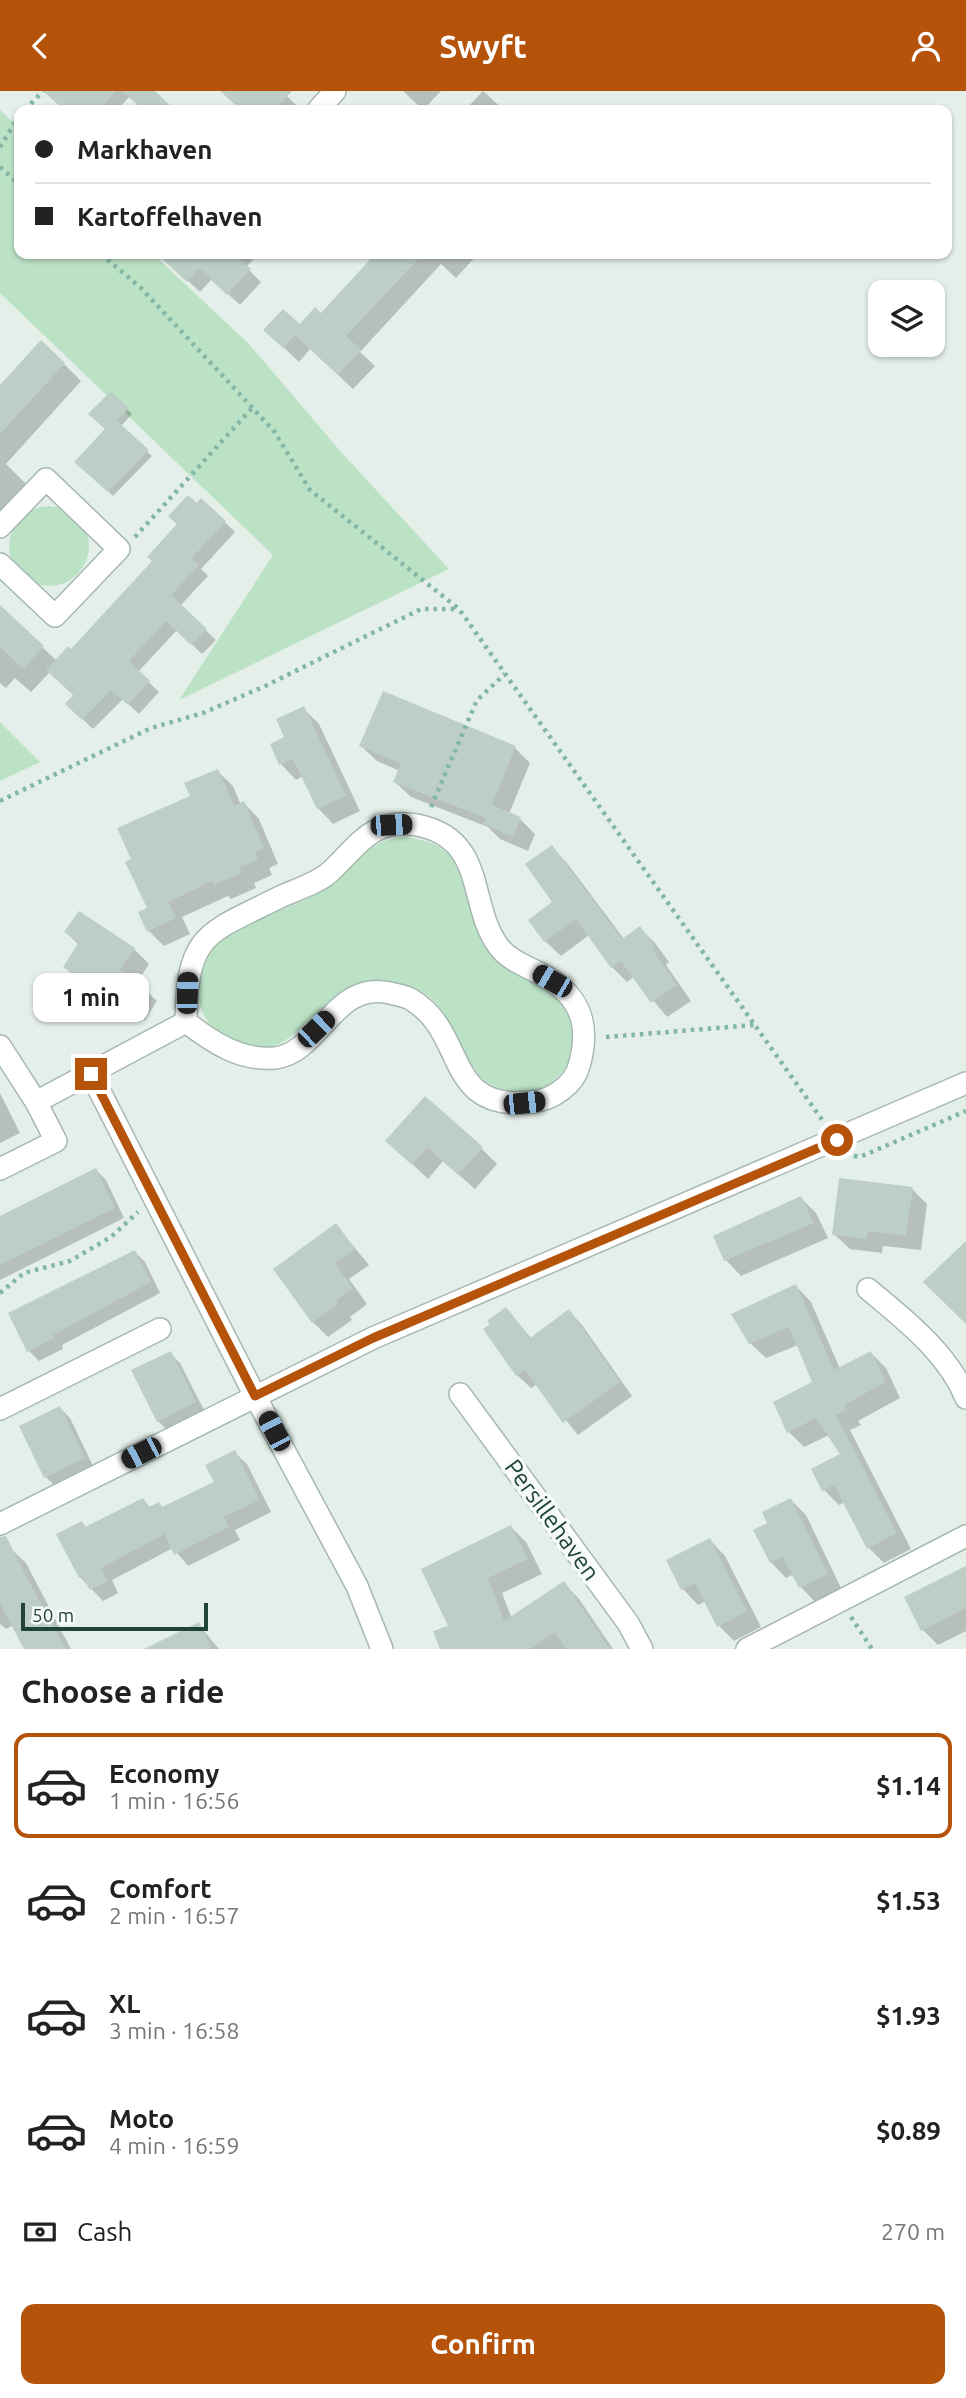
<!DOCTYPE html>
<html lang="en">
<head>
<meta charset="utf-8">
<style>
	:root { --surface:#fff; --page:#f6f6f6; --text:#222; --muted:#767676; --line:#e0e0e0; --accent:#b45309 }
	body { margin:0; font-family:Ubuntu,sans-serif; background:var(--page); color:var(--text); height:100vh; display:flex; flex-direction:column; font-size:26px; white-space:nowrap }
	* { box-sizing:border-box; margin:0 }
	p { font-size:23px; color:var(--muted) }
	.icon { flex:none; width:38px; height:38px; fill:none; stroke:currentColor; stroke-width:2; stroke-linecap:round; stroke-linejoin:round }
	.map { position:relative; height:1558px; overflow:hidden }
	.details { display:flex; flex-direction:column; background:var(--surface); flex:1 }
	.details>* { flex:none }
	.guide { position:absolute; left:14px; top:14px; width:938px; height:154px; border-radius:14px; box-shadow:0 2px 5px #0004; display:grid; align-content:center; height:154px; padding:0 21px; background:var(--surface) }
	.buttons { position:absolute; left:868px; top:189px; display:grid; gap:14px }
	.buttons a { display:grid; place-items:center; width:77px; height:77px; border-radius:14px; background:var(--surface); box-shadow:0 2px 5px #0004; font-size:35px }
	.scale { position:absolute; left:21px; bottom:18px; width:187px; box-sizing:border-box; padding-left:7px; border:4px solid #21443a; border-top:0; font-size:19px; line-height:24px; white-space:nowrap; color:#21443a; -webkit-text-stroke:5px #f6fbf9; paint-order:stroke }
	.end { position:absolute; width:32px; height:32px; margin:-16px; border:9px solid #b45309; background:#fff; box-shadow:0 0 0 4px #fff }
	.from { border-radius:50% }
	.bubble { position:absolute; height:49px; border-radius:14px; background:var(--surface); box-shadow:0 2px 5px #0004; font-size:23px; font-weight:700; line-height:49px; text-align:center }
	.car { position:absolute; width:21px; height:42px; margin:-21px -10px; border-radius:9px; box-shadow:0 0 5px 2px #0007; background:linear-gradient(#222 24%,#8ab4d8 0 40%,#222 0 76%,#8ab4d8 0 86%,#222 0) }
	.guide b { display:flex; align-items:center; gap:24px; height:66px; font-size:26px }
	.guide b+b { border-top:2px solid var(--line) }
	.guide i { width:18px; height:18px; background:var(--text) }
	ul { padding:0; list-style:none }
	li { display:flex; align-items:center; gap:21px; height:105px; margin:0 14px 10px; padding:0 7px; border:4px solid transparent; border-radius:14px }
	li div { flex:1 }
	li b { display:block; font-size:26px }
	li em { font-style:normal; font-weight:700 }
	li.on { border-color:var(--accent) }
	li>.icon { width:63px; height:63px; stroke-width:1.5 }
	h2 { padding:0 21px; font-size:32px; line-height:84px }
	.pay { display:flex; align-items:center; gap:18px; height:77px; padding:0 21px; font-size:26px }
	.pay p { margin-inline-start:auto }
	.action { display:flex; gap:14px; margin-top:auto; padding:14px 21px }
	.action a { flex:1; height:80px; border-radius:14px; background:var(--accent); color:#fff; font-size:28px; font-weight:700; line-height:80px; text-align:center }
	header { display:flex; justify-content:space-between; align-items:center; height:91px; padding:0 21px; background:var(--accent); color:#fff; font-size:32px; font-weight:700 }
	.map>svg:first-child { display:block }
</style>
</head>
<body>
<header><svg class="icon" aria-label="back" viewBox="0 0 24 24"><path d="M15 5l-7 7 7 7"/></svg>Swyft<svg class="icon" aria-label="person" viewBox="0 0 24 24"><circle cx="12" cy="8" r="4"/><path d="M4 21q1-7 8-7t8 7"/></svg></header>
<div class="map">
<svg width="966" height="1558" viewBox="0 0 966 1558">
	<rect width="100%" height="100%" fill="#e5efea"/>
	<path fill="#bce2c6" d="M0,19L19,37V163H153L249,253L341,361L449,478L179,609L273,464L0,202Z
		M9 455a40 40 0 1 1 80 0a40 40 0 1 1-80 0Z
		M0,631L40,671L0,690Z
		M403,746C484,752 454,820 492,864C514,889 544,887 567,915C593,948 562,1002 522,1001C438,1000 478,892 381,891C313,890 299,980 237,952C227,948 218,944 211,935C198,919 195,898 202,879C205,867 214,856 223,848C254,824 297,818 329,795C361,774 358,753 403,746Z"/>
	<path fill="#0003" fill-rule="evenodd" d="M57,0H152L173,19H144L130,5L117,19H65L52,6Z
		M221,0H282L301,19H242Z
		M403,0H441L423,19Z
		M483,0L504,19H465Z
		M171,163H259L246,176L261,191L240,214L212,188L200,201L166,169Z
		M378,163H478L456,187L441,173L360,261L375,275L353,298L310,258L299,271L281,254L300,235L321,224Z
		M64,273L81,290L6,373L28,395L0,432V297Z
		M111,302L132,323L121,335L152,365L113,405L77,371L107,338Z
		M202,409L235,441L201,478L208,485L180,515L216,549L202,563L177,539L138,581L159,601L139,623L123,608L93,638L67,613L75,605L50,581L31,601L15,587L6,597L0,592V516L57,570L71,560L154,470Z
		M303,617L319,633L360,720L333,733L318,717L303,685L296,689L281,673L272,654L286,647Z
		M361,655L515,657L530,672L509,723L520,728L535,743L528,760L500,748L488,736L411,706L395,691L400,680L377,670Z
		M217,680L233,695L241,714L244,712L259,728L278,773L269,777L272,784L254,792L256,797L231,808L228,805L182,826L190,843L164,855L149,840V818L192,706Z
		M552,757L567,772L624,848L640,837L655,852L669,871L666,874L691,910L667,926L634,886L627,891L612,876L589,844L561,865L545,850L554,811Z
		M66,841L134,858L149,873L137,892L157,910L145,929L99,899L97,902L80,891L65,876L79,854ZM82,882L137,918L135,921L82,886Z
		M0,1002L20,1042L0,1052Z
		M388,1050L482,1058L497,1073L475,1098L443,1070L428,1088Z
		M96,1079L106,1089L124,1127L0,1189V1127Z
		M912,1098L927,1113L921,1159L883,1155L882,1162L850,1158L834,1143Z
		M801,1107L816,1122L828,1147L741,1185L726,1169L715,1146Z
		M336,1134L369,1174L349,1188L367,1213L350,1226L352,1229L328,1246L313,1231Z
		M135,1161L145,1171L160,1202L62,1254L63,1258L39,1270L29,1260Z
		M796,1195L811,1211L840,1278L871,1262L886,1277L900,1307L858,1330L861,1334L850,1339L911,1458L884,1472L869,1457L845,1411L839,1414L824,1399L843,1364L829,1344L804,1356L789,1341L814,1291L798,1254L766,1267L750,1252Z
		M506,1218L532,1248L569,1220L582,1234L632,1305L578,1344L537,1293L531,1297L517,1284Z
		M170,1262L180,1272L205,1321L168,1340L158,1330Z
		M60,1317L70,1327L94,1377L56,1396L46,1386Z
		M234,1361L247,1373L271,1421L235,1439L240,1449L188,1475L173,1457L112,1489L118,1502L103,1510L80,1486L82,1432L87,1437L143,1409L151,1417L159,1413L164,1418L216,1391Z
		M791,1409L806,1424L842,1499L816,1512L801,1496L794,1483L786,1487L771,1471L769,1432Z
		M511,1436L526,1451L542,1483L502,1502L512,1528L564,1492L579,1508L613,1558H442L451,1536Z
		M710,1449L725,1465L761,1536L734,1550L718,1534L706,1510L698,1514L683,1498L669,1470Z
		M12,1459L26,1472L71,1558H26L13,1534L6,1538L0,1533V1466Z
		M966,1477V1540L938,1554L923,1539Z
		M198,1533L219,1558H148Z"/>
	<path fill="#bccec6" d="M43,0H116L98,19H64Z
		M122,0H155L175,19H143Z
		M220,0H292L274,19H241Z
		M157,163H234L251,178L227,204L199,177L187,191Z
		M375,163H423L346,245L361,259L338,284L295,244L283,257L263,239L283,218L300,233L315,216L321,222Z
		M41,249L65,272L0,343V294Z
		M111,300L129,317L117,330L149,359L108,401L74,371L105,338L88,323Z
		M188,404L197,412L201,407L226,430L192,467L199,474L171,504L207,538L191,554L166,530L129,570L150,590L128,614L111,599L82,629L65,613L73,604L46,579L68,555L71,558L152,470L147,466L177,433L168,425Z
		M0,514L44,555L23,578L0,556Z
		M383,600L516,655L489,721L492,714L521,726L513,746L483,733L486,727L393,691L401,673L359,655Z
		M304,615L346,705L317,718L293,668L279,674L270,653L284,646L276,628Z
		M218,678L234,715L244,710L264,757L255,761L258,768L240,777L242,782L214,794L212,790L168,811L176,827L147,841L138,821L147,817L125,771L131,768L117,737L190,705L184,692Z
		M552,754L622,848L640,835L655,855L652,858L677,894L651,912L621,870L611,877L576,828L544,851L528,829L552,811L525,773Z
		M79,820L135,857L120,879L143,893L129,915L83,885L81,888L63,876L79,851L64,841Z
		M425,1005L483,1056L458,1084L427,1056L412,1074L385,1050Z
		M96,1077L115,1117L0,1174V1125Z
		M839,1087L913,1096L906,1145L868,1140L867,1148L832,1144Z
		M801,1105L814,1132L724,1170L713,1145Z
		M336,1132L355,1158L335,1172L353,1197L336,1210L338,1213L312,1232L273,1178Z
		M966,1150V1233L923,1191Z
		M135,1159L151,1191L53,1244L55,1247L27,1261L8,1222Z
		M796,1193L834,1279L871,1260L886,1291L844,1314L847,1318L836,1324L897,1442L867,1458L834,1394L822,1400L811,1378L840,1363L816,1327L787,1342L773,1311L812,1291L789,1236L749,1253L731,1223Z
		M506,1216L530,1247L569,1218L620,1291L563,1332L525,1279L516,1285L483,1238L490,1233L487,1230Z
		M171,1260L196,1311L157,1331L131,1279Z
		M60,1315L85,1367L44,1387L19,1335Z
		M235,1359L260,1409L224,1426L229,1436L174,1464L165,1443L101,1477L107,1490L90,1499L82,1485L79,1487L56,1443L82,1430L85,1436L143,1407L149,1416L159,1411L162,1416L214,1391L205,1374Z
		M791,1407L828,1483L799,1497L783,1466L770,1472L753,1439L767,1432L762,1421Z
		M511,1434L528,1468L488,1487L504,1530L564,1490L610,1558H566L555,1541L530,1558H440L433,1540L448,1535L421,1478Z
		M6,1445L26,1485L66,1558H24L0,1513V1446Z
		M710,1447L747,1520L717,1536L695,1492L681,1499L666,1469Z
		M966,1475V1517L921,1540L904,1506Z
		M199,1531L212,1558H144Z"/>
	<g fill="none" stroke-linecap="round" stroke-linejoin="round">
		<g stroke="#a6b8b2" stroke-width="24">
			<path id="street" d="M318,19L335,0
				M0,436L46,388L119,458L55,525L0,473
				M0,955L36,1011L186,931C187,842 206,843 280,806C295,799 319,792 331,780C358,755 373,726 417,734C488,748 467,814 499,856C508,868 523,874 537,881C578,901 592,930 579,975C574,994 552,1009 532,1011C443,1021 468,943 412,909C406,905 397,904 390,902C334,889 320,962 275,967C240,970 212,951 186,931
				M91,983L255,1305L357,1495L382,1558
				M0,1078L56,1050L36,1011
				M868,1198C905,1229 948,1262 966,1307
				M460,1303L628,1532L642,1558
				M0,1318L160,1238
				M0,1433L373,1247L966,992
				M747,1558L966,1445"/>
		</g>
		<path stroke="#82b6a5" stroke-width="4.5" stroke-dasharray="3.5 5" stroke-linecap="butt" d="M25,19L43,0
			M0,56L19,25
			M0,76L19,93
			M101,163L141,197L274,340L310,399L459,518L823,1030
			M135,446L252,317
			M0,710L151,637L203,622L263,596L421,518H457
			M431,716L477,609L505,583
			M606,946L754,934
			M854,1065L860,1066L966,1020
			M0,1202L24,1182L70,1170L111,1146L138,1121
			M851,1526L872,1558"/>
		<use href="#street" stroke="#fff" stroke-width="21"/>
	</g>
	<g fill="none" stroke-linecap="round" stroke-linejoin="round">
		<path stroke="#b45309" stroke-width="9" d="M91,983L255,1305L373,1247L837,1049"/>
	</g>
	<g text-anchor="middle" stroke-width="7" stroke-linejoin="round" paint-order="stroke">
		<g font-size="24" fill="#21443a" stroke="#f6fbf9">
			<text transform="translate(552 1429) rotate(54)" y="8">Persillehaven</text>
		</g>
	</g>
</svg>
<div class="buttons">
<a><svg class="icon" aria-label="layers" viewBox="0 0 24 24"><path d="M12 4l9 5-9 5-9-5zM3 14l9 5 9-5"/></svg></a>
</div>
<div class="scale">50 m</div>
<i class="end from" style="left:837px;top:1049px"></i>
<i class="end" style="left:91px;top:983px"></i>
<div class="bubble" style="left:33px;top:882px;width:116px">1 min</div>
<i class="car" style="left:391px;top:734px;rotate:88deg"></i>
<i class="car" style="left:552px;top:890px;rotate:300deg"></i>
<i class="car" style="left:187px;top:902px;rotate:2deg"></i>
<i class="car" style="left:316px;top:938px;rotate:46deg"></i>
<i class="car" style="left:524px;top:1012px;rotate:84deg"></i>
<i class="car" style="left:274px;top:1340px;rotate:332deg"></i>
<i class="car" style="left:141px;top:1362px;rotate:243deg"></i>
<div class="guide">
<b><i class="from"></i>Markhaven</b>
<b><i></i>Kartoffelhaven</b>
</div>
</div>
<section class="details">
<h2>Choose a ride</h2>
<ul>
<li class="on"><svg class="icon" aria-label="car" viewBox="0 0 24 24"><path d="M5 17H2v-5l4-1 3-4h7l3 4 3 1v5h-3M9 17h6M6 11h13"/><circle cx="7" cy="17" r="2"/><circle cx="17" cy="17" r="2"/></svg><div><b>Economy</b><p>1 min · 16:56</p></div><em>$1.14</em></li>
<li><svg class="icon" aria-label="car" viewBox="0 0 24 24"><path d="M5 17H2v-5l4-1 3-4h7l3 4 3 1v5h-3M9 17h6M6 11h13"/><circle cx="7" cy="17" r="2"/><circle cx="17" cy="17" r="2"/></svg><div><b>Comfort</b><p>2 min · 16:57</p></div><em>$1.53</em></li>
<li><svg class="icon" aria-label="car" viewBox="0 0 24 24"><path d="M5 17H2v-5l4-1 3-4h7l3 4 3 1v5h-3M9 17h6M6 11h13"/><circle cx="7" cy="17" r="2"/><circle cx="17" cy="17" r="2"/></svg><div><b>XL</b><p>3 min · 16:58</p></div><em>$1.93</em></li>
<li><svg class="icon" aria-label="car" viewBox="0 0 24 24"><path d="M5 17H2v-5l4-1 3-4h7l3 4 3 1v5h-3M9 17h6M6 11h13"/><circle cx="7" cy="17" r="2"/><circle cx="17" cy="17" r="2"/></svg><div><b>Moto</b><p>4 min · 16:59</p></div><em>$0.89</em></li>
</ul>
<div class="pay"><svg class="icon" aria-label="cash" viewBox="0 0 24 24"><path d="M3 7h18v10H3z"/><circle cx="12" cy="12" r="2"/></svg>Cash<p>270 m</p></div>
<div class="action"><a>Confirm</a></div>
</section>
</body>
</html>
